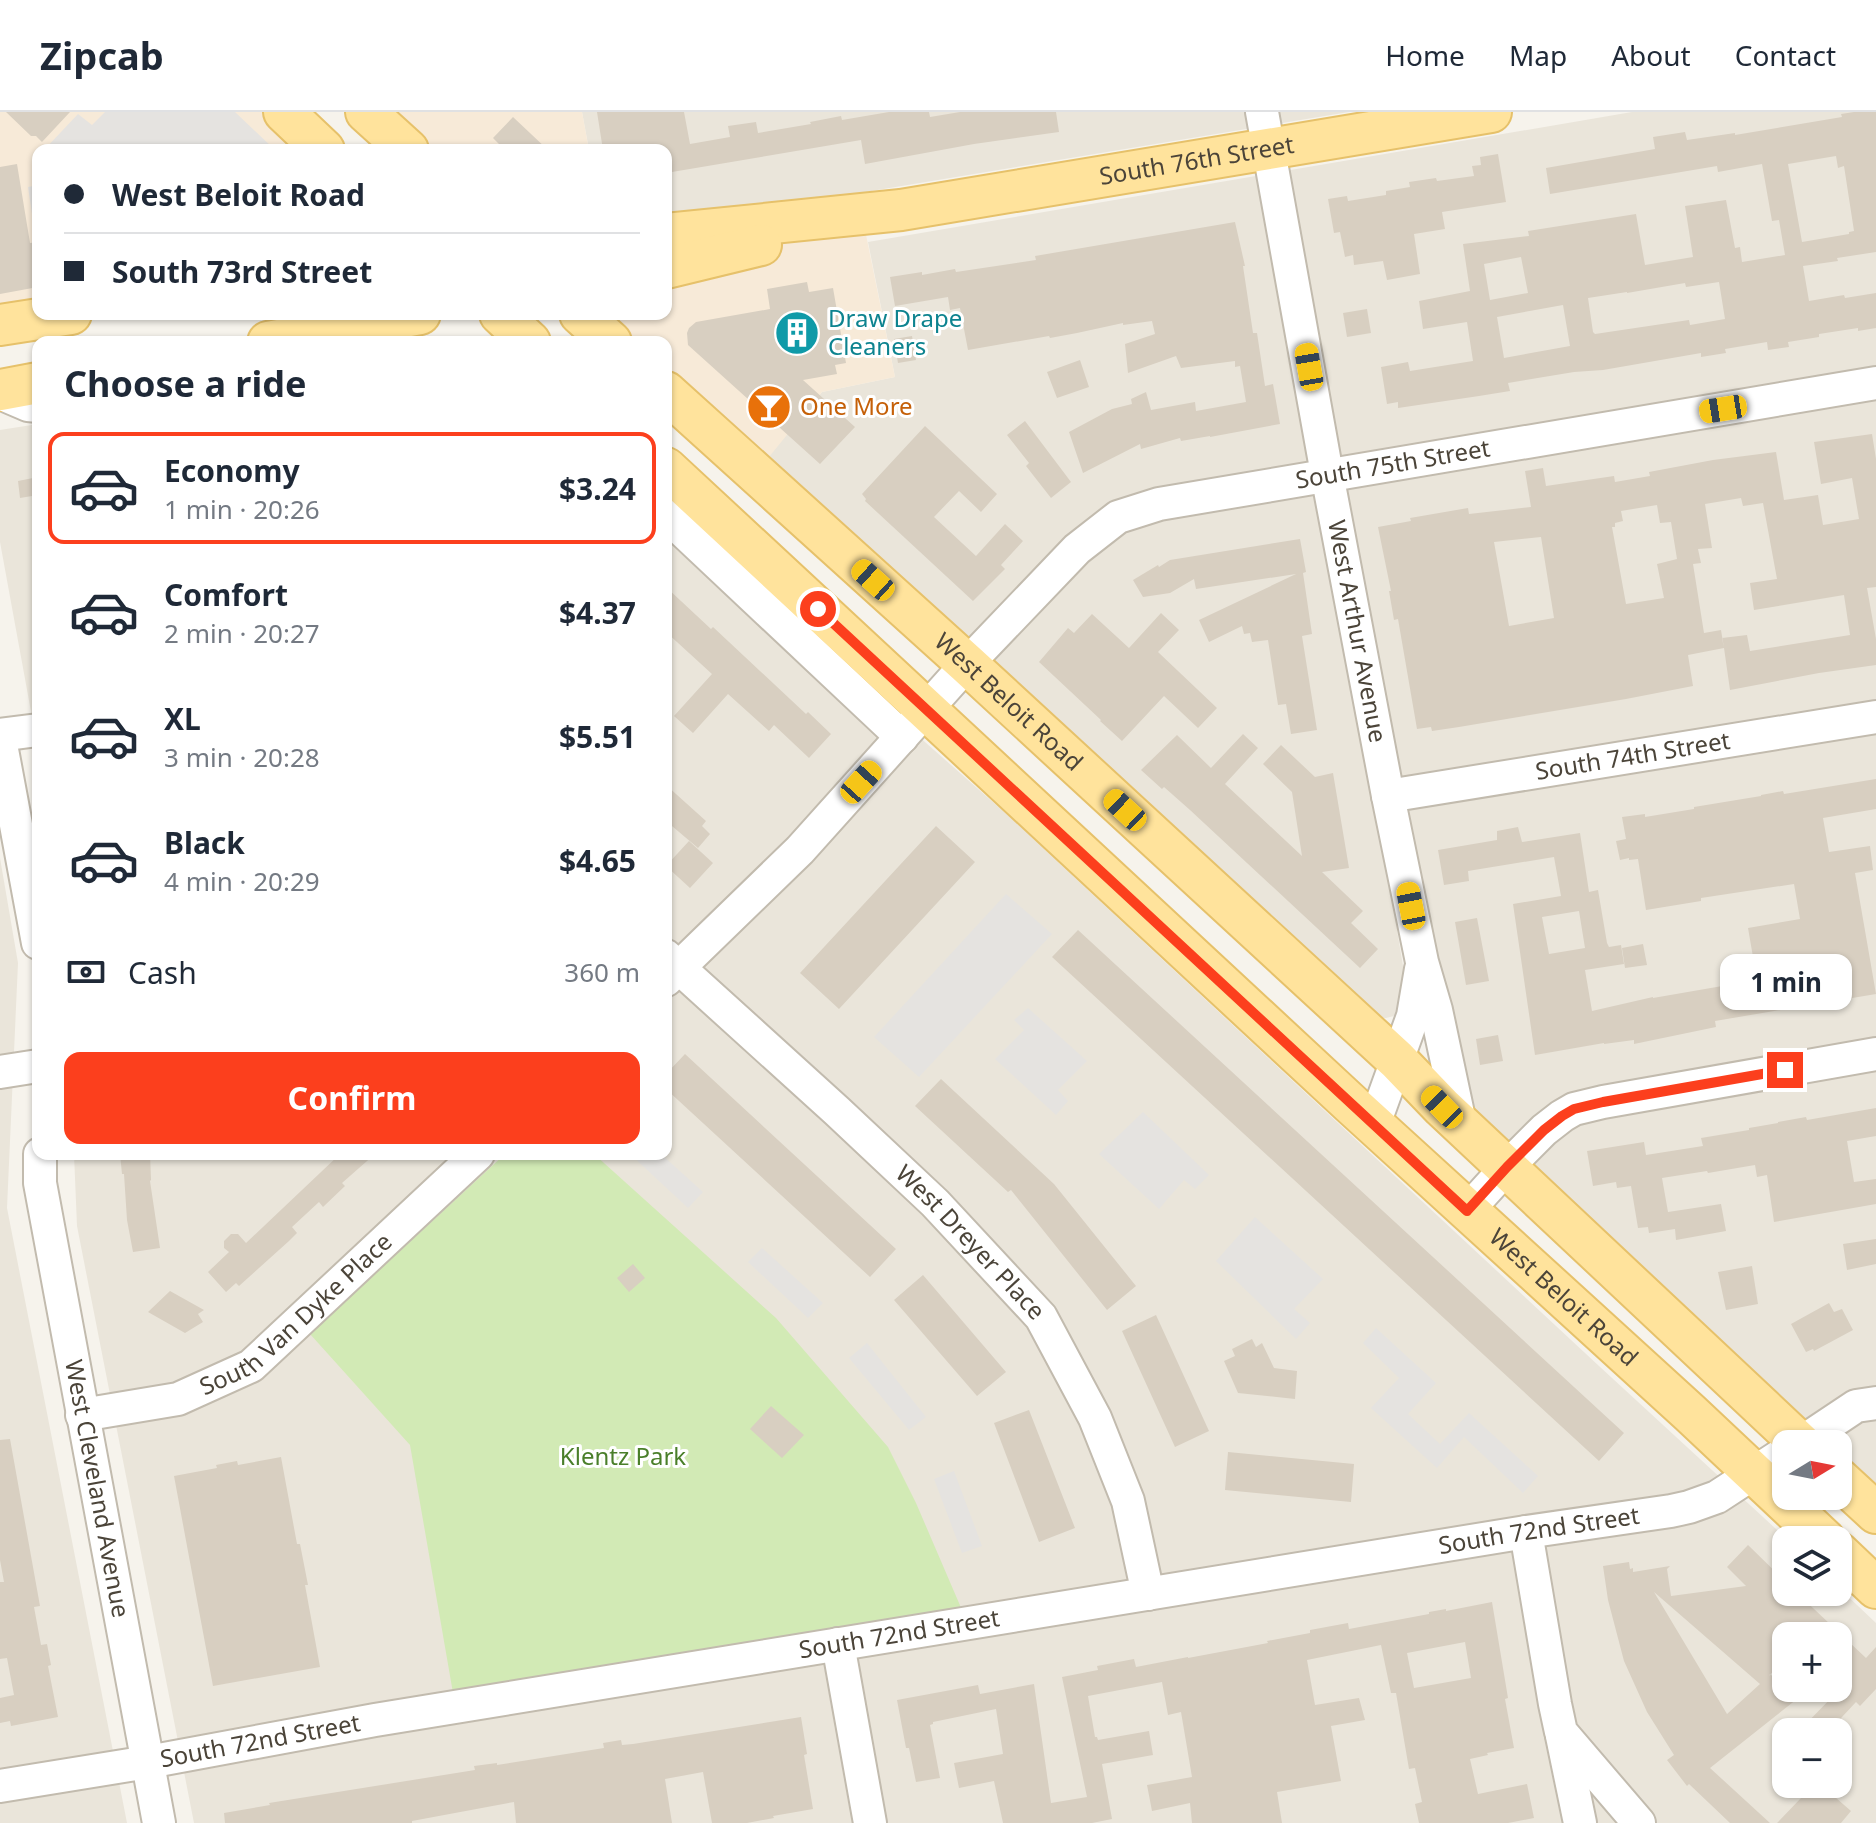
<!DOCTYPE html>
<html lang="en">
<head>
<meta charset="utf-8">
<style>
	:root { --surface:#fff; --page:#f6f6f7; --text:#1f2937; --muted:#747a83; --line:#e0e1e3; --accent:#fc3f1d }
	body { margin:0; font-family:"Noto Sans",sans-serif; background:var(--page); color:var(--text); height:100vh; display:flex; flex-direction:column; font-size:30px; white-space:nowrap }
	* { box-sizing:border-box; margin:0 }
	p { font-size:26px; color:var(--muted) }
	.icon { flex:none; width:44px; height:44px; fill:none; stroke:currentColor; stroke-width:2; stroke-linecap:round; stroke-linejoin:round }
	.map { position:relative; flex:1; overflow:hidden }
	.drawer { position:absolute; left:32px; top:224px; width:640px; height:824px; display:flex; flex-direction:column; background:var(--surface); border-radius:16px; box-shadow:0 2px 6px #0004 }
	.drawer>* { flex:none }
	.guide { position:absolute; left:32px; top:32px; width:640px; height:176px; border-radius:16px; box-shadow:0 2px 6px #0004; display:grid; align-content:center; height:176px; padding:0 32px; background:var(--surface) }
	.needle { width:52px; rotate:80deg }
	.tools { position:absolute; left:1772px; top:1318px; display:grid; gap:16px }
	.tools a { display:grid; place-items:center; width:80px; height:80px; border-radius:16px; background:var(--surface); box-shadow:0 2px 6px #0004; font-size:40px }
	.end { position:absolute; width:36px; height:36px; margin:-18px; border:10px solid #fc3f1d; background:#fff; box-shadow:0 0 0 4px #fff }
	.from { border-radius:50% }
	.bubble { position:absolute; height:56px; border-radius:16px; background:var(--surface); box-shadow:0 2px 6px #0004; font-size:26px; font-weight:700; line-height:56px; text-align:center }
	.car { position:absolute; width:24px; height:48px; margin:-24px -12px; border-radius:10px; box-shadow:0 0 6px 2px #0007; background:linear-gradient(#f5c518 24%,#345 0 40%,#f5c518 0 76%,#345 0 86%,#f5c518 0) }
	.guide b { display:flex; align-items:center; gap:28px; height:76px; font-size:30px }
	.guide b+b { border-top:2px solid var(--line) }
	.guide i { width:20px; height:20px; background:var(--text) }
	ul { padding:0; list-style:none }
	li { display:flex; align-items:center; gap:24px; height:112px; margin:0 16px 12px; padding:0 16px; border:4px solid transparent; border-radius:16px }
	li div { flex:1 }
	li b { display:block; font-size:30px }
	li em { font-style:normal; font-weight:700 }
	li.on { border-color:var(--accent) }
	li>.icon { width:72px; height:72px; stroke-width:1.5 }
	h2 { padding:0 32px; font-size:36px; line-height:96px }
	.pay { display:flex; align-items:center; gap:20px; height:88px; padding:0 32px; font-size:30px }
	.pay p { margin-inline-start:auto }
	.primary-button { display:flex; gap:16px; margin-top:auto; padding:16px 32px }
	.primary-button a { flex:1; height:92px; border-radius:16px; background:var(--accent); color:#fff; font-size:32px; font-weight:700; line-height:92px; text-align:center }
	header { display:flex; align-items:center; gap:48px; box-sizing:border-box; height:112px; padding:0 40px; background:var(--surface); border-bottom:2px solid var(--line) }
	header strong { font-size:38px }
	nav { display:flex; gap:44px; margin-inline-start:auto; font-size:28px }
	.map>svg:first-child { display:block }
</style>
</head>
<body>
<header>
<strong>Zipcab</strong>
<nav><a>Home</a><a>Map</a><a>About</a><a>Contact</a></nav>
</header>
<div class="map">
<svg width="1876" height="1711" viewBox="0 0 1876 1711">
	<rect width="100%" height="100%" fill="#f6f3ec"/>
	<path fill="#eae5da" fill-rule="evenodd" d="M582,0H1349L829,86L666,110V38H589Z
		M1632,0H1876V1373L1838,1338V1332H1831L1549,1074L1477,1004L1467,990L1431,812L1397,818L1407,878L1402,898L1394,904L1386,906L1373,905L765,348L822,280L895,265L868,130Z
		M38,312V638L0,430V318Z
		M666,401L1003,699L1599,1254L1788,1428H1786V1480H1838V1475L1876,1511V1711H194L77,1114L74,1042H666ZM1786,1524H1838V1576H1786ZM1786,1620H1838V1672H1786Z
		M0,746L18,851L7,1096L127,1711H0Z"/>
	<path fill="#f7ead8" d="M0,0H284L324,38H38V202L0,213Z
		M366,0H582L589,38H408Z
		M863,108L895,265L822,280L755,362L666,280V230H611L607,226L618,202H666V156Z"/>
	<path fill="#d2eab5" d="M505,1042H594L776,1206L888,1335L916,1391L962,1498L453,1581L410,1333L310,1222Z"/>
	<path fill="#e5e3e0" d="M105,0H235L275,38H44L78,2L92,13Z
		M38,73V121L35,122L28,75Z
		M1006,782L1052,822L919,965L874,925Z
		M1028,896L1087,949L1058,978L1068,989L1056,1003L995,947L1024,918L1014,908Z
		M1143,1000L1209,1063L1195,1077L1184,1068L1159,1097L1099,1042Z
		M630,1042H661L703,1080L688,1096Z
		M1255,1105L1323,1167L1294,1197L1310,1211L1296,1227L1216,1149Z
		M762,1136L823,1191L808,1206L748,1150Z
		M1376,1216L1436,1271L1408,1302L1440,1332L1469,1301L1538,1364L1523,1381L1464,1325L1437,1356L1371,1296L1399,1266L1363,1231Z
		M867,1231L926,1305L909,1318L849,1246Z
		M954,1359L982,1434L962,1441L934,1367Z"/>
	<path fill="#d8cfc1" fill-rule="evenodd" d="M6,0H70L42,30L36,24H31Z
		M597,0H684L690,32L730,25L728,14L756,10L758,21L811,12L810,10L841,4L842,8L889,0H929L930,5L960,0H1056L1059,20L974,32L865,52L861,28L666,61V38H603Z
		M1854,0H1876V140L1837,146L1838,149L1803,154L1809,189L1844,183L1845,186L1876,181V216L1858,219V216L1819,222V225L1788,230L1789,235L1768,238L1767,230L1725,237L1726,241L1701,245V241L1603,258L1574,260L1508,271L1510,279L1479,284L1398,296V290L1387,292L1381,255L1408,250L1410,259L1473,249L1467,210L1423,217L1419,189L1470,179L1463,132L1529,124L1528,119L1636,102L1645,153L1693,145L1685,94L1726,88L1735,136L1740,135L1742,150L1785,143L1779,108L1772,109L1762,52L1718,60L1717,54L1550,82L1546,56L1655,37L1653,25L1685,20L1687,28L1735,21V23L1842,5L1841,2ZM1836,44L1838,56L1844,54L1854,119L1849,120V122L1802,130L1788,52ZM1521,145L1528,181L1490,188L1484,152ZM1719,170L1725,207L1690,213L1689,208L1595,222L1593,220L1588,186L1627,180V181L1685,171L1686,175ZM1563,193L1570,234L1504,246L1497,205Z
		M513,5L548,38H505L493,26Z
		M1498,42L1506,90L1442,100L1445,117L1414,122L1420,162L1387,168L1383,149L1354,153L1353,143L1345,145L1340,120L1334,121L1328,87L1347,84L1348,89L1386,83V79L1410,75L1409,70L1436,66L1437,69L1474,64L1472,54L1481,53L1480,45Z
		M17,52L30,131L38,130V175L0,182V55Z
		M1235,110L1245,154H1243L1253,221H1257L1265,274L1273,272L1280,312L1210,325V324L1181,329L1180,326L1141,337L1140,332L1083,361L1069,320L1112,297L1132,292L1131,287L1146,280L1151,298L1195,290L1196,299L1246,290L1240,254L1235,255V249L1181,256L1176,244L1128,261L1125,232L1155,222L1152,209L1123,213V211L1077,221L1050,226L1049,224L968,238L960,196L950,198L948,185L895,194L890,165L922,160V163L955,157L956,160L1036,148L1035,144Z
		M807,170L809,180L833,176L846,251L835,253L837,262L803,268L855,315L820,352L688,233L687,221L689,216L696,210L770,197L767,177Z
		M1367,197L1371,221L1347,225L1343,201Z
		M912,224L916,248L898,251L894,227Z
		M1080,248L1089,275L1057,286L1047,260Z
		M1025,309L1071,370L1051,386L1026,354L1029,351L1007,323Z
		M925,314L997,382L981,400L959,379L934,405L976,444L1005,412L1023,429L1001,453L1005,457L973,489L865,389L866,387L862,382Z
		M1872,322L1876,347V475L1867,476L1876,527V553L1819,561L1730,578L1724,536L1688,543L1693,574L1626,587L1459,615L1432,619L1431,615L1417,617L1398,507L1394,508L1389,479H1391L1378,415L1411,409L1410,406L1468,396L1469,402L1531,395L1525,359L1543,356L1546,374L1614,364L1615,370L1650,364L1649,360L1713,348L1776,340L1784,388L1818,383L1823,413L1859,407L1852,366L1821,372L1814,330ZM1741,386L1743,394L1763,391L1777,467L1750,471L1754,498L1844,483L1850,523L1750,539L1747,523L1722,526L1724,536L1721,518L1704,521L1693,452L1701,451L1698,437L1712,436L1705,392ZM1657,393L1660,411L1671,410L1677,447L1657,452L1664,486L1626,492L1612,415H1615V411L1623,409L1621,399ZM1541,425L1554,506L1509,514L1494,430Z
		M38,365V383L20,386L18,369Z
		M1300,427L1306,460L1303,461L1312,522L1302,524L1317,618L1291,622L1286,592L1278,593L1268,528L1252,530L1250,521L1244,522L1242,514L1209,530L1199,508L1296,462L1196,477L1194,467L1170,481L1143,485L1133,468L1158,453L1159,455L1170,448Z
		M666,475L711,517L713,515L806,602L808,600L831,622L809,646L774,613L769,619L728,582L693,621L674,604L712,562L666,520Z
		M1161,501L1179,518L1158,540L1217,596L1198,616L1164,584L1122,629L1100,609L1101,608L1039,550L1068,516L1074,521L1092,502L1129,536Z
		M1243,622L1258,636L1225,672L1302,744L1292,680L1263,652L1281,633L1315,665L1333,661L1349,756L1322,760L1363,799L1351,811L1378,837L1360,856L1190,698L1164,675L1162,677L1141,658L1177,623L1211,656Z
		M1876,667V697L1823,706L1829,740L1870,734L1873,758L1855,761L1876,882L1715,909L1716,915L1634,932V928L1604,932V931L1535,943L1513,792L1561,784L1554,745L1468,759L1469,769L1444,773L1438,738L1497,728V719L1518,715L1522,730L1580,721L1589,780L1598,778L1607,831L1609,835L1621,833L1624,852L1585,858L1592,899L1653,885V886L1757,868L1748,816L1800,807L1794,772L1701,786V789L1646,798L1638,747L1629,748V746L1620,748L1616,729L1626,727L1622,705L1645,702V705L1694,697V695L1761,684V683L1783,679L1784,682ZM1579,799L1585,836L1549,842L1542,805Z
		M666,673L706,709L702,714L710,722L698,736L666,709Z
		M936,714L975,750L839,897L800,861Z
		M689,729L713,751L690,776L666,754Z
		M1477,806L1489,869L1466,873L1455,810Z
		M1078,818L1624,1321L1599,1349L1052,845Z
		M1643,832L1647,853L1625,856L1622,836Z
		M1498,923L1503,949L1480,953L1476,927Z
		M685,942L896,1137L870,1165L666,977V962Z
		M941,967L1054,1072L1136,1174L1107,1198L1011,1078L1008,1080L915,994Z
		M1876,996V1024L1847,1029L1854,1070L1876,1067V1092L1774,1110L1767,1063L1757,1065L1755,1053L1708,1061L1707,1059L1662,1066L1668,1100L1721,1092L1726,1119L1676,1128L1675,1117L1649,1121L1648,1115L1638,1116L1631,1074L1617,1076L1616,1070L1593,1074L1587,1039L1644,1030L1646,1043L1703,1034L1701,1026L1749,1018V1016L1778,1011V1010L1806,1005L1807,1008Z
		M120,1042H150L151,1068L150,1069L160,1136L133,1140L127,1108L124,1062H122Z
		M340,1042H375L342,1071L345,1074L323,1095L319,1090L292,1115L297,1121L289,1129L239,1174L236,1171L226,1180L208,1160L229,1140L224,1136V1129L231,1122H238L246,1131Z
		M1876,1127V1152L1847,1158L1843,1132Z
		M633,1152L645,1166L629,1180L617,1166Z
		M1752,1154L1758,1192L1726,1198L1718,1160Z
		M923,1163L1006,1260L977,1284L894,1188Z
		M170,1179L204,1198L198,1202L203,1210L185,1221L148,1200Z
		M1829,1191L1834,1200L1842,1197L1853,1218L1814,1239L1813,1237L1806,1240L1791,1212Z
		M1156,1203L1209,1319L1175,1335L1122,1219Z
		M1252,1227L1256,1235L1262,1231L1274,1256L1297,1259L1295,1287L1238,1281L1224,1249L1235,1244L1232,1237Z
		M771,1294L804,1323L782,1346L750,1317Z
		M1029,1298L1075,1416L1039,1430L994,1311Z
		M10,1327L40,1494L34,1495L41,1533L47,1532L51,1553L48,1554L58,1605L11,1614L10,1609L0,1611V1586L14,1583L7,1546L0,1547V1470H4L0,1448V1328Z
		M1228,1340L1354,1352L1351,1390L1225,1378Z
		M281,1345L297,1432H300L308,1473H305L320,1555L213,1574L174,1364L217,1356L216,1353L237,1349L238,1353Z
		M1748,1433L1786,1470V1480H1796L1866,1546L1876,1535V1577L1860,1594L1856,1590L1828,1620H1798L1838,1579V1524H1786V1545L1769,1564L1770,1562L1797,1587L1710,1656L1770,1711H1730L1689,1672L1687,1674L1667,1648L1674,1643L1647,1600L1624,1549L1608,1488L1603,1454L1629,1450L1630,1457L1633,1456V1460L1670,1454L1667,1457L1671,1484L1746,1474L1727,1455ZM1654,1480L1760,1572L1727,1602Z
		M1492,1490L1508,1586L1505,1587L1514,1636L1487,1641L1488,1643L1470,1647L1478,1682L1527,1672L1534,1706L1508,1711H1419L1415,1692L1422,1690L1415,1656L1409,1657L1396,1581H1391L1381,1533L1307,1548L1315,1593L1359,1586L1365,1608L1331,1614L1341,1669L1277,1680L1282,1711H1192L1190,1691L1152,1699L1147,1673L1192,1665L1181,1600L1168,1603L1162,1570L1088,1584L1095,1625H1097L1098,1628L1149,1619L1153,1643L1102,1652L1112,1707L1092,1711H1003L994,1669L959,1676L954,1651L1003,1642L996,1597L933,1610V1612L930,1613L940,1666L916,1670L909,1636H906L897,1588L978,1573L980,1582L1034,1572L1051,1691L1087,1685L1062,1565L1098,1558L1097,1554L1134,1547L1136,1555L1188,1545V1546L1268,1531L1267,1529L1310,1521V1518L1348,1511L1349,1517L1429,1502V1500L1446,1497V1499ZM1465,1530L1471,1566L1414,1576L1407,1541Z
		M801,1605L807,1642L804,1643L813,1697L773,1704L774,1706L747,1711H712L703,1660L665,1667L672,1711H516L514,1690L412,1709V1711H225L224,1701L270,1693L269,1691L475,1658L474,1654L497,1651V1653L604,1636L603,1631L621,1628L622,1633L633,1632Z
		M1784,1672H1820L1851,1699L1841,1711H1777L1801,1686Z"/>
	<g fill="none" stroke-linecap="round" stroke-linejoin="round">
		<g stroke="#c2bbae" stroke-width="36">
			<g id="minor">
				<path id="s1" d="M1262,0L1327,362L1388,684L1422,850L1436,898L1460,1011"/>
				<path d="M0,281L28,293L38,294"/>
				<path d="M666,403L902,625"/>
				<path d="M0,623L38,618"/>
				<path d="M0,627L38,831"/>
				<path id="s2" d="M1388,684L1876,605"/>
				<path id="s3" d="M666,844L837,999L935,1091L1041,1205L1095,1306L1128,1389L1148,1482"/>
				<path id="s4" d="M666,868L800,738L967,552L1077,437L1118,405L1159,392L1876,271"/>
				<path d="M0,960L38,954"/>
				<path d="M1374,1012L1413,904L1421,857"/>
				<path id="s5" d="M40,1042V1071L159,1711"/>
				<path d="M1467,1099L1507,1055L1544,1018L1562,1004L1574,997L1603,990L1876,942"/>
				<path id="s6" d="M82,1303L178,1287L251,1254L478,1042"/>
				<path d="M1799,1332L1856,1294L1876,1291"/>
				<path d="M1526,1420L1555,1592L1561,1620L1639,1711"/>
				<path d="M838,1532L870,1711"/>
				<path d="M1562,1624L1580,1711"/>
				<path id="s7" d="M0,1674L148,1650L375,1608L1526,1420L1671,1399L1689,1395L1717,1385L1786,1340"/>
			</g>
		</g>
		<g stroke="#e6c16a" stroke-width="44">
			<g id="major">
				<path d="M284,0L324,38"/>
				<path d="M366,0L408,38"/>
				<path id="s8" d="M666,122L901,98L1491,0"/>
				<path d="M666,156L761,133"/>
				<path d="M500,202L530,230"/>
				<path d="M580,202L611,230"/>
				<path d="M0,213L71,202"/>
				<path d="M268,230L420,202"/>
				<path d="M0,278L38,271"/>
				<path id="s9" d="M666,280L967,552L1397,948L1442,995L1801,1332"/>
				<path id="s10" d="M666,356L1352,993L1690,1301L1825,1428"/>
				<path d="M1838,1366L1876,1401"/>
				<path d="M1838,1440L1876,1476"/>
			</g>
		</g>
		<use href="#minor" stroke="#fff" stroke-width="32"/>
		<use href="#major" stroke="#ffe39c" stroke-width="40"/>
	</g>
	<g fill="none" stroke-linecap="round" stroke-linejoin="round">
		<path stroke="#fc3f1d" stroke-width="10" d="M818,497L1467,1099L1507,1055L1544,1018L1562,1004L1574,997L1603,990L1785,958"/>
	</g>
	<defs>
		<g id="building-disc" transform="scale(2.3)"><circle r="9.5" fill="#0f9aa8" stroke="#fff"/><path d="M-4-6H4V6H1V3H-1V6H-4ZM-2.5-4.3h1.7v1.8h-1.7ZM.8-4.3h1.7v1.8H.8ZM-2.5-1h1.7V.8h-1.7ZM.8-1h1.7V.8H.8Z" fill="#fff"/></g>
		<g id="bar-disc" transform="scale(2.3)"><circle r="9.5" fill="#e8710a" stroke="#fff"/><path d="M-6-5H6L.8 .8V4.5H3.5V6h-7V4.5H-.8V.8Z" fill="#fff"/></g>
	</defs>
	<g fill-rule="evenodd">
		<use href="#building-disc" x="797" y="221"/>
		<use href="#bar-disc" x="769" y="295"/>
	</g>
	<g text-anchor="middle" stroke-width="6" stroke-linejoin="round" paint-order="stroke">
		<g font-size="24" fill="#4b4439" stroke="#fff">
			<text dy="8" stroke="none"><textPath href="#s8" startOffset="536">South 76th Street</textPath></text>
			<text dy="8" stroke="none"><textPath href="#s4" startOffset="928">South 75th Street</textPath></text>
			<text dy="8" stroke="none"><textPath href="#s1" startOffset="528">West Arthur Avenue</textPath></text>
			<text dy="8" stroke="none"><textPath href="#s9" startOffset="462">West Beloit Road</textPath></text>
			<text dy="8" stroke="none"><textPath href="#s2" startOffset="248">South 74th Street</textPath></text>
			<text dy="8" stroke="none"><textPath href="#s3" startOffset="418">West Dreyer Place</textPath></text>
			<text dy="8" stroke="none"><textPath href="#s10" startOffset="1222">West Beloit Road</textPath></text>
			<text dy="8" stroke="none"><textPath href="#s6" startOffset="244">South Van Dyke Place</textPath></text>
			<text dy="8" stroke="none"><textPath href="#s5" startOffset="340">West Cleveland Avenue</textPath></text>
			<text dy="8" stroke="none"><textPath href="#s7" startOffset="1560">South 72nd Street</textPath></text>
			<text dy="8" stroke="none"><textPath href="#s7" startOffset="912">South 72nd Street</textPath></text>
			<text dy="8" stroke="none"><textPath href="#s7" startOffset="264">South 72nd Street</textPath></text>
		</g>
		<g font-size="24" fill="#0d838f" stroke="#fff" text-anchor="start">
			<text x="828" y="215">Draw Drape<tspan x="828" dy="28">Cleaners</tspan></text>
		</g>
		<g font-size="24" fill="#c56008" stroke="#fff" text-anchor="start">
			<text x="800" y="303">One More</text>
		</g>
		<g font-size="24" fill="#4a7f2a" stroke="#fff">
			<text x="623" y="1353">Klentz Park</text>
		</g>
	</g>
</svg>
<div class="tools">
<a><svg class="needle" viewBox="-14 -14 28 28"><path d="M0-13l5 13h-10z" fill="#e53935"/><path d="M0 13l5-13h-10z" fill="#747a83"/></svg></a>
<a><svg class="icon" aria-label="layers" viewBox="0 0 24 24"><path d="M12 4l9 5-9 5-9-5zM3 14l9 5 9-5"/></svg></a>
<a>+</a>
<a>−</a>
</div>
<i class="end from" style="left:818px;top:497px"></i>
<i class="end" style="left:1785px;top:958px"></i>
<div class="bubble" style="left:1720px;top:842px;width:132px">1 min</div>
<i class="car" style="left:1309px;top:255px;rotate:350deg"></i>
<i class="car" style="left:1723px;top:297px;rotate:261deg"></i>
<i class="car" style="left:873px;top:468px;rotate:312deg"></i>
<i class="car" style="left:861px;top:670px;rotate:42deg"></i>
<i class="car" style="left:1125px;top:698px;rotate:313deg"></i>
<i class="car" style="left:1411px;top:794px;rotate:349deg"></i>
<i class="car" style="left:1442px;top:995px;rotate:316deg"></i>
<div class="guide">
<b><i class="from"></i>West Beloit Road</b>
<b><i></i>South 73rd Street</b>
</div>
<section class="drawer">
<h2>Choose a ride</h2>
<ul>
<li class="on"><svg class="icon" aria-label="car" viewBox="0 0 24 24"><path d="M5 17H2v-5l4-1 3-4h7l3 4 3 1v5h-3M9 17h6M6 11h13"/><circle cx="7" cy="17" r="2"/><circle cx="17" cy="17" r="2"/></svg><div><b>Economy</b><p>1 min · 20:26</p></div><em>$3.24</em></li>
<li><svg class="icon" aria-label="car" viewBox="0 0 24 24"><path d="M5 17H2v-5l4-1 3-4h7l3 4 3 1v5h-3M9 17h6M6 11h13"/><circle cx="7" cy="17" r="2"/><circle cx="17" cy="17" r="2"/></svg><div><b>Comfort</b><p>2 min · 20:27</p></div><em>$4.37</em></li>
<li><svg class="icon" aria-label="car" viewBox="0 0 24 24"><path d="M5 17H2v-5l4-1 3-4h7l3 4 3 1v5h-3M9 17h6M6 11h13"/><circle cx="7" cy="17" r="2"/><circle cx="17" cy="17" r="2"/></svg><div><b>XL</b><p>3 min · 20:28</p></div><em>$5.51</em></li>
<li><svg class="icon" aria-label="car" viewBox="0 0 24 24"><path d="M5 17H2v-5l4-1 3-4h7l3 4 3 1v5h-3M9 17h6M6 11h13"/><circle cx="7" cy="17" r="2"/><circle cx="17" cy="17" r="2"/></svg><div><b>Black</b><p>4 min · 20:29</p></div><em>$4.65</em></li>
</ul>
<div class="pay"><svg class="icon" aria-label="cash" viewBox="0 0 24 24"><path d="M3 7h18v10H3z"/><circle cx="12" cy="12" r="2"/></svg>Cash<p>360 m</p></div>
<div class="primary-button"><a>Confirm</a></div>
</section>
</div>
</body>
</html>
